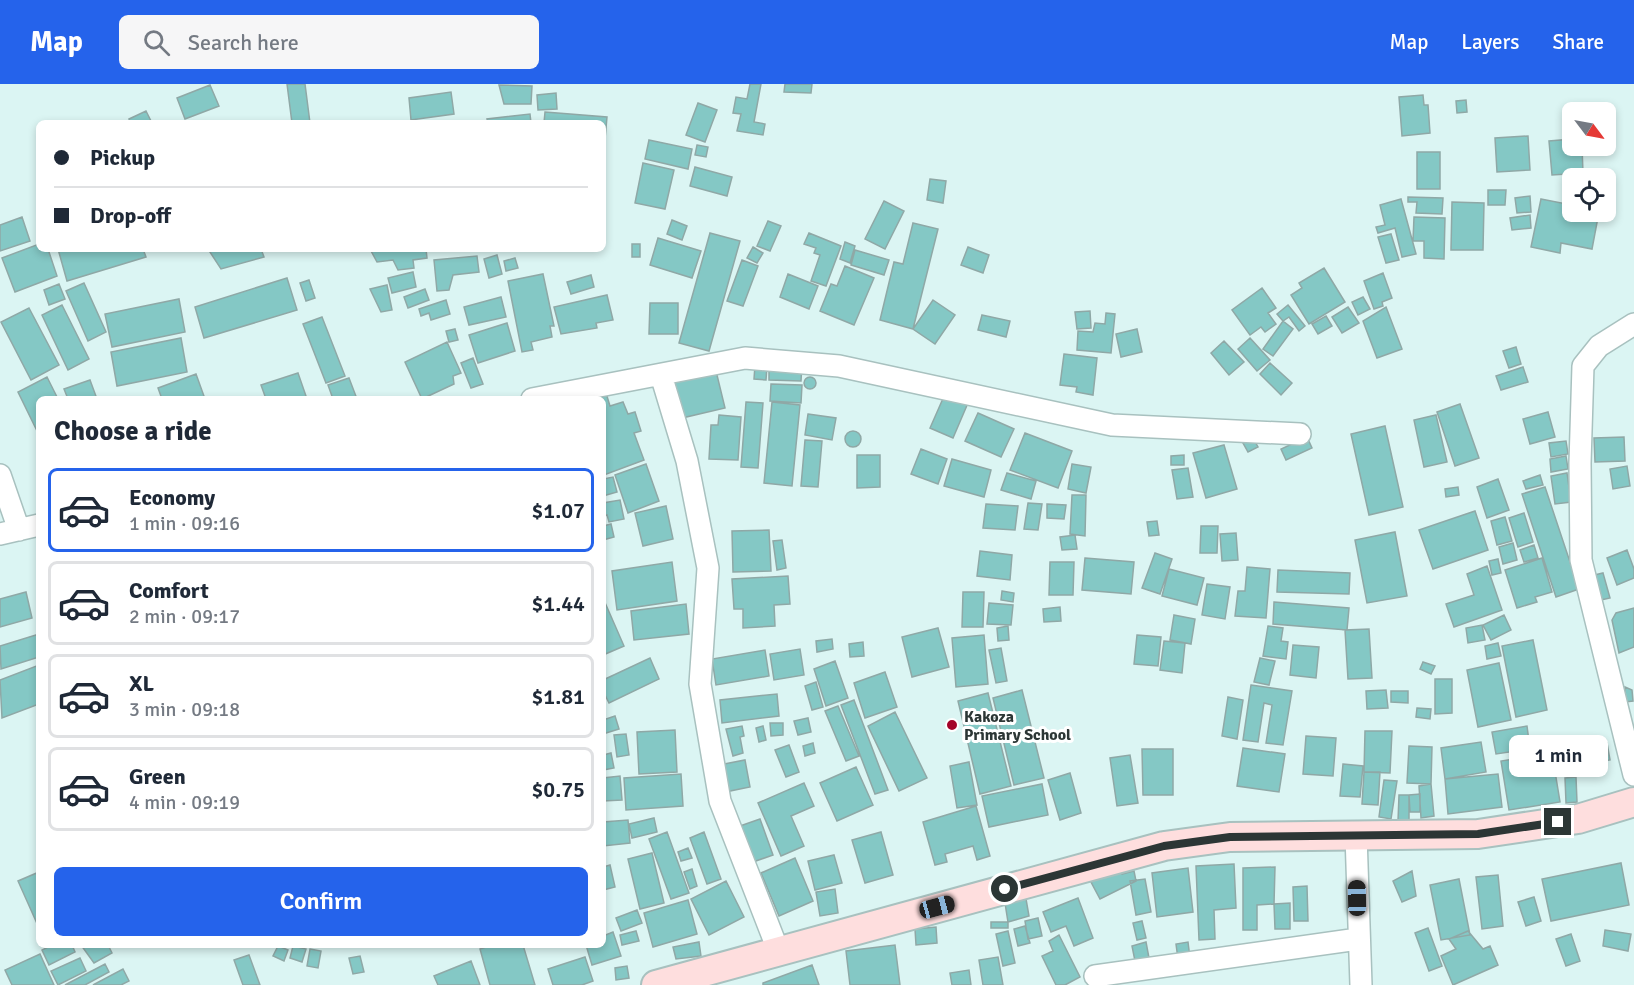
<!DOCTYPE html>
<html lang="en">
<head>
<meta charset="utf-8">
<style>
	:root { --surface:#fff; --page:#f6f6f7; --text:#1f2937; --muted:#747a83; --line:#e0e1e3; --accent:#2563eb }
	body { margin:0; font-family:Signika,sans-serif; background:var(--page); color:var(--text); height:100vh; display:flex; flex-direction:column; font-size:22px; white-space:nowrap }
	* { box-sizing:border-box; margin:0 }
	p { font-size:20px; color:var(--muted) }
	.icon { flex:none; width:33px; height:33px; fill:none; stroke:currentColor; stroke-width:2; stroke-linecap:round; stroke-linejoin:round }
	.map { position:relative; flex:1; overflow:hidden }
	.sheet { position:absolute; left:36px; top:312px; width:570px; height:552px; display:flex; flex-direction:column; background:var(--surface); border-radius:9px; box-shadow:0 3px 9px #0003 }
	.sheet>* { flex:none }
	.banner { position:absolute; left:36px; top:36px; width:570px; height:132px; border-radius:9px; box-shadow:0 3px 9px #0003; display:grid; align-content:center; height:132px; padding:0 18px; background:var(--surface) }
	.needle { width:39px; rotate:122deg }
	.tools { position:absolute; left:1562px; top:18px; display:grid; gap:12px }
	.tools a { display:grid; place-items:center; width:54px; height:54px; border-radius:9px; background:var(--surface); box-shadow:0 3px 9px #0003; font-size:30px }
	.end { position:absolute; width:27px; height:27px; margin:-14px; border:8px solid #2c3635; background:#fff; box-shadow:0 0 0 3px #fff }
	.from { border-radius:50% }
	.bubble { position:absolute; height:42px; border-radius:9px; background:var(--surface); box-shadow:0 3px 9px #0003; font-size:20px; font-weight:600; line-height:42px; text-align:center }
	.car { position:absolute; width:18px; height:36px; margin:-18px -9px; border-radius:8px; box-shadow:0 0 4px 2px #0007; background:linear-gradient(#222 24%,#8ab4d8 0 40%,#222 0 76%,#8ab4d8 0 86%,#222 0) }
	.banner b { display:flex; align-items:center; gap:21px; height:57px; font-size:22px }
	.banner b+b { border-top:2px solid var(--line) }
	.banner i { width:15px; height:15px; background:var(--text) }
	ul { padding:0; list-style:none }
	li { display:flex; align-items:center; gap:18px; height:84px; margin:0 12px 9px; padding:0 6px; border:3px solid var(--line); border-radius:9px }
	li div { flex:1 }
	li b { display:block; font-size:22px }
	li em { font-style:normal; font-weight:600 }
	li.on { border-color:var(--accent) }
	li>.icon { width:54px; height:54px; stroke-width:1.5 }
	h2 { padding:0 18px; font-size:27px; line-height:72px }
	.cta { display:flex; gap:12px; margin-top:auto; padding:12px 18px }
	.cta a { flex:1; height:69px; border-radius:9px; background:var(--accent); color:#fff; font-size:24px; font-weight:600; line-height:69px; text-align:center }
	header { display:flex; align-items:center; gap:36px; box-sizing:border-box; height:84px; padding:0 30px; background:var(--accent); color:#fff }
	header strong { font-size:28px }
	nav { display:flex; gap:33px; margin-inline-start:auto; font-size:21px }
	.search { width:420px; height:54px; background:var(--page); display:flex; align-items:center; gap:15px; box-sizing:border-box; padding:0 21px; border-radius:9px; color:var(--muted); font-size:22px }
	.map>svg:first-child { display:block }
</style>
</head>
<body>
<header>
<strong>Map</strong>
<div class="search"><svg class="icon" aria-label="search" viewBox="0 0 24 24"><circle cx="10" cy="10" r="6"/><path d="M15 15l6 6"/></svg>Search here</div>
<nav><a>Map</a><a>Layers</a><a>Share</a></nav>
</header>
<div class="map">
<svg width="1634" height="901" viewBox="0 0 1634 901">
	<rect width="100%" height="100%" fill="#dbf5f3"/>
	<path fill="#84c8c5" stroke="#8fa8a6" stroke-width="1.5" d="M287,0H305L310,39H292Z
		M750,0H761L754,38L765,40L763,51L737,47L741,30L733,29L736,13L747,15Z
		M785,0H812L811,9L784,8Z
		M210,1L219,22L185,35L177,14Z
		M499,1L532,2L531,20H504Z
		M451,8L454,30L411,36L409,14Z
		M556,9L557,25L538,26L537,11Z
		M1423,11L1424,21H1428L1430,49L1402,52L1399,13Z
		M1466,16L1467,28L1457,29L1456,17Z
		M698,19L717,26L705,58L686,51Z
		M146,27L152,39H130L129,35Z
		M545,28L607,33L605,55H603V39H544Z
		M530,30L531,39H488L487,35Z
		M1528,52L1530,86L1497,88L1495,54Z
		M1572,55V62H1582L1583,89L1552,91L1549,57Z
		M649,56L692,65L688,85L645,75Z
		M697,61L708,63L706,73L695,71Z
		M1417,68H1440V105H1417Z
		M643,79L674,86L665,125L635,119Z
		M695,83L732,93L727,112L690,102Z
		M930,95L946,97L943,119L927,116Z
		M1488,106H1506L1505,121H1488Z
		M1530,112L1531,128L1517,129L1515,114Z
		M1408,113L1443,114L1442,130L1416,129L1417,118H1408Z
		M1401,115L1416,170L1402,173L1395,144L1378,149L1376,143L1385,141L1380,121Z
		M1541,115L1572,121V128H1599L1592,165L1561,159L1560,169L1531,163Z
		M884,117L904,127L885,165L865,155Z
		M1452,118L1484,119L1483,166H1451Z
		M1530,131L1531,144L1512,146L1510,134Z
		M22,133L30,157L0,167V141Z
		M1414,133L1445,134L1444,175L1424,174V157H1413Z
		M672,136L687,142L682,156L667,150Z
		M768,137L781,142L770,167L757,162Z
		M913,139L938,145L913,245L880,236L894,178L903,180Z
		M710,149L740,157L709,267L679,259Z
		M809,149L841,162L826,202L811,197L820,171L814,169L816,164L804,160Z
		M1391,150L1399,176L1386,179L1378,153Z
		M658,154L701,167L692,194L650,181Z
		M845,158L855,162L850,179L840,175Z
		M39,160V165H48L57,192L15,208L2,174Z
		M632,160H640V173H632Z
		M753,163L763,169L757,179L747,174Z
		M968,163L989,171L983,189L961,181Z
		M58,165H143L146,173L67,197Z
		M208,165H261L264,173L221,185Z
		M370,165H426L427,174L413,176L414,184L398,186L393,176L377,178Z
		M855,166L889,176L884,191L851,181Z
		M497,171L502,190L489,194L484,175Z
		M477,172L479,188L453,191L449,206L437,207L434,176Z
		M515,174L518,184L506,187L504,177Z
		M742,176L758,182L743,222L727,217Z
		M845,182L874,194L854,241L820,227L831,200L837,202Z
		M1324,184L1345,218L1309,240L1291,211L1302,204L1299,199Z
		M413,188L416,203L392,209L388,194Z
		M1383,189L1392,214L1382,218L1383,222L1374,225L1364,197Z
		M543,190L554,242H550L552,253L531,258L533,266L522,268L508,197Z
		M788,190L818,202L809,225L780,213Z
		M591,191L594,203L571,210L567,198Z
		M287,194L297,226L204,254L195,223Z
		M309,196L315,214L306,217L300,199Z
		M84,199L106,248L88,257L66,207Z
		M59,200L65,215L49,221L44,206Z
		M387,201L392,226L381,228L370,205Z
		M1262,204L1276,224L1268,229L1276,240L1265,248L1261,243L1250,251L1232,226Z
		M425,205L429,216L408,224L404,213Z
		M607,211L613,236L596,239L597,244L561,250L554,223Z
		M501,213L506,233L469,241L464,223Z
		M1363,213L1370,225L1358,231L1352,218Z
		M179,215L185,248L112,263L105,230Z
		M446,216L450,230L431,236L429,229L421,232L419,225Z
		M933,216L955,231L935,260L913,245Z
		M650,219H678V250H649Z
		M62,221L89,275L68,286L42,231Z
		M1288,221L1305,242L1299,247L1289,233L1283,237L1277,230Z
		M1348,223L1359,239L1342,249L1332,233Z
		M1386,223L1402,265L1377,274L1363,237Z
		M29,224L59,281L31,296L1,238Z
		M1090,227L1091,244L1077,245L1075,228Z
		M1106,229L1115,230L1111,269L1077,266L1078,247L1093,248L1095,239L1105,240Z
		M982,231L1010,237L1006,253L978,246Z
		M1326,232L1332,242L1318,250L1312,240Z
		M322,233L345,292L326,299L303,240Z
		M1283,237L1293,245L1273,272L1263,265Z
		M507,239L515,267L478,279L469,251Z
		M455,245L458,256L449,258L446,247Z
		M1137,245L1142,268L1121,273L1116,250Z
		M181,254L187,288L117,302L111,268Z
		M1250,254L1270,276L1257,287L1238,265Z
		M1224,257L1244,278L1229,291L1211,269Z
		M447,258L461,289L453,292L454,300L422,315L405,278Z
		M1516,263L1521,280L1509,284L1503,267Z
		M1064,270L1097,274L1093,311L1076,308L1077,303L1060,301Z
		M473,274L483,300L471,304L461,279Z
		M1270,279L1292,299L1281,311L1260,290Z
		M769,280L802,281L801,297L769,296Z
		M755,281L767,282L766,296L754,295Z
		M1523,283L1528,298L1501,306L1496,292Z
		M716,287L725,324L682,334L673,298Z
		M298,289L307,315H266L261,301Z
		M196,290L205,315H162L158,304Z
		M47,293L58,315H39V351L18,308Z
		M804 299a6 6 0 1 1 12 0a6 6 0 1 1-12 0Z
		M349,294L357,315H333L328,301Z
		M90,296L97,315H68L64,305Z
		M771,300L802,301L801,319L770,317Z
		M606,309L610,322L623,318L628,330L635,328L641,347L634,349L644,376L604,391L603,315H589Z
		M945,310L968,319L953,354L930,344Z
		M746,318L763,319L758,384L741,383Z
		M772,318L800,321L792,402L764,399Z
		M1460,320L1479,374L1455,382L1437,328Z
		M1548,328L1555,353L1530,360L1523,335Z
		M978,329L1014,345L1001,373L965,357Z
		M808,330L836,334L832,356L805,351Z
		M719,331L741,333L738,376L709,375L711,341H718Z
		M1436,331L1447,378L1424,383L1414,336Z
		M1385,342L1403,423L1369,431L1351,350Z
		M845 355a8 8 0 1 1 16 0a8 8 0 1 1-16 0Z
		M1025,349L1072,367L1058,404L1010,386Z
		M1307,353L1312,364L1286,376L1281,365Z
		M1624,353L1625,377L1595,378L1594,354Z
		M1253,354L1258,363L1248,368L1243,359Z
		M805,356L822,357L818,403L801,402Z
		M1566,357L1568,370L1551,373L1549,359Z
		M1224,361L1237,405L1206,414L1193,369Z
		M921,365L947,375L938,400L911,390Z
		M857,371H880V403L857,404Z
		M1184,371V381H1171V372Z
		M1566,372L1568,385L1551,388L1550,375Z
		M952,375L991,386L984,413L944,402Z
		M646,380L659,417L628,429L615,391Z
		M1072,380L1091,383L1086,409L1068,405Z
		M1627,382L1630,402L1613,405L1610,385Z
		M1188,384L1193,413L1177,415L1172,386Z
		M1007,389L1036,397L1031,415L1001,406Z
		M1567,389L1571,418L1555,420L1551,392Z
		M1540,391L1543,401L1526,405L1523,397Z
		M613,393L617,408L603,412V395Z
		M1498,395L1509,426L1487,434L1477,403Z
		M1458,403L1459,411L1446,413L1445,405Z
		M1545,403L1579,505L1556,513L1522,410Z
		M1072,411H1086L1085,452L1070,450Z
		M620,416L624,435L609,438L607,431L603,432V419Z
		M1028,419L1042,420L1038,446L1024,445Z
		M986,420L1018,422L1015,446L983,444Z
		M1047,420L1066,421L1064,435L1047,434Z
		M666,422L673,455L643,462L635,429Z
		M1475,427L1488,466L1433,485L1419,446Z
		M1524,429L1533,458L1518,463L1509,434Z
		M1505,433L1512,457L1497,461L1491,437Z
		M1157,437L1159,451L1149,452L1147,438Z
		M611,440L614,453L603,456V442Z
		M1201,442H1218L1217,469H1200Z
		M769,446L771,487L733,488L732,447Z
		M1395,448L1407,512L1367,519L1355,456Z
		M1236,449L1238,476L1222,477L1220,450Z
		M1075,451L1077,465L1062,466L1060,453Z
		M782,456L786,484L777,486L773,457Z
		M1513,459L1517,476L1503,480L1499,463Z
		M1534,461L1538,474L1524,478L1520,466Z
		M1627,466L1634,485V494L1617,501L1607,474Z
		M980,467L1012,471L1010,496L977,492Z
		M1155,469L1172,475L1160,510L1142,504Z
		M1085,474L1134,478L1131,510L1082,506Z
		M1542,474L1552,508L1535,513L1537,518L1517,524L1505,486Z
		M1498,475L1501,489L1492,491L1489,477Z
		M672,478L677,517L617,526L612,487Z
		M1050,478H1074L1073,511H1049Z
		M1487,482L1502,526L1454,543L1446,520L1474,511L1467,490Z
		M1247,483L1270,485L1266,534L1235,532L1238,507H1245Z
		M1169,485L1204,494L1197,521L1162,512Z
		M1278,486L1350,489L1349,510L1277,508Z
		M1603,489L1610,514L1596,517L1590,492Z
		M788,492L790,520L774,521L775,542L743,544V525H734L732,495Z
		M1207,500L1230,503L1225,535L1202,531Z
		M1002,507L1014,509L1013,518L1001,516Z
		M26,508L32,534L0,543V515Z
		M963,508H984L983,543H962Z
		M603,514L624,562L603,571Z
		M1274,518L1349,524L1347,546L1273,540Z
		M989,519L1013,521L1011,541L987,540Z
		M686,520L689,550L634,556L631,527Z
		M1060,523L1061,537L1044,538L1043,525Z
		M1634,524V563L1619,569L1612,536L1616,529Z
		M1174,531L1195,535L1191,560L1170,556Z
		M1504,531L1511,546L1491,556L1483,541Z
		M1482,541L1485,556L1468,559L1466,544Z
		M1008,542L1009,556L998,557L997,544Z
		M1268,542L1283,544L1281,557L1288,558L1286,575L1263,572Z
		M938,544L949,583L912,593L902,553Z
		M1369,545L1372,594L1348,595L1345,546Z
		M39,550V573L1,585L0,562Z
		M984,551L988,600L956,603L952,554Z
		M1137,551L1161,553L1158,582L1134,580Z
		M832,555L833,565L817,568L816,557Z
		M1533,556L1547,626L1516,633L1502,562Z
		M1164,557L1185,559L1182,589L1160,586Z
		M863,558L864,572L850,573L849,560Z
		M1498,559L1501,572L1487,575L1485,562Z
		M1293,561L1319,563L1316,594L1290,591Z
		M1001,564L1007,597L996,599L989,566Z
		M800,565L804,591L774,596L770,570Z
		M765,566L769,592L716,601L712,575Z
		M650,574L659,595L609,619L603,607V596Z
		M1260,574L1275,577L1269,601L1254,598Z
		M835,577L848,614L826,622L814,585Z
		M1423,578L1435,582L1431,590L1420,585Z
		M1499,579L1511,636L1478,643L1467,586Z
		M39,581V620L2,634L0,596Z
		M885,588L897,623L865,634L854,599Z
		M1435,595H1452V629L1435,630Z
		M816,598L823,623L812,626L805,602Z
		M1251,601L1292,607L1283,661L1266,659L1272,621L1264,619L1258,658L1243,656Z
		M1625,603L1632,606L1633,617L1625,618Z
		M1022,606L1044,694L1014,701L993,614Z
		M1386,606L1388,624L1367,625L1366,607Z
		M1391,607H1408V619L1391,618Z
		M988,609L1011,702L980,710L958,617Z
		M777,610L779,632L722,639L720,616Z
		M1228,613L1243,616L1237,655L1222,652Z
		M854,616L888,706L875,710L841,621Z
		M838,622L859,672L846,677L825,627Z
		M1417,624L1431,625L1430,635L1416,633Z
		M895,628L927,694L899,707L868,642Z
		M615,632L619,645L603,650V636Z
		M808,634L811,648L798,651L794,637Z
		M770,639H783V651L771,652Z
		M742,642L744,652L740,653L743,669L733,672L726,645Z
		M763,642L766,656L759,658L756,644Z
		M1527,642L1530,665L1496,670L1492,648Z
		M675,646L677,688L639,690L637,648Z
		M1365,647H1392L1390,689L1364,688Z
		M626,650L629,671L617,673L614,651Z
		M1306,652L1336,654L1333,692L1303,690Z
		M1481,658L1486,688L1445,695L1441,664Z
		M813,659L815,669L805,672L803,662Z
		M1607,659L1610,676L1567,683L1564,666Z
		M789,661L799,688L786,693L775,666Z
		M1409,662L1432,663L1431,700L1407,699Z
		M1243,664L1285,670L1279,708L1237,702Z
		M1142,665H1173V711H1143Z
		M611,669L614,684L603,686V671Z
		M1552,669L1560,718L1509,726L1501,677Z
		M1130,671L1138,719L1117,722L1110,674Z
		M745,676L750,703L725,708L719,681Z
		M969,678L977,721L957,724L950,682Z
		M1343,680L1363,682L1360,713L1340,712Z
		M856,683L873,721L837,737L820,699Z
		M1364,688H1380L1378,721L1362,720Z
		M1070,689L1081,729L1060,736L1048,696Z
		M681,690L683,722L626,726L624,694Z
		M1498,690L1502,723L1448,730L1445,695Z
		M620,692L622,716L603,717V694Z
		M1576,693L1577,718L1566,719L1565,694Z
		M1384,696L1397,697L1391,735L1379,733Z
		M804,699L814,722L791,732L804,762L781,772L758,719Z
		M1042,700L1048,731L989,743L982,712Z
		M1431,700L1434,732L1421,734L1419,702Z
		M1420,710V728H1410L1409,711Z
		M1399,711H1409V738L1398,737Z
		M976,722L990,772L977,776L973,762L945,770L947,778L935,781L923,738Z
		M654,734L657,748L632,754L629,740Z
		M760,735L773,771L753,778L740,742Z
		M628,736L630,759L603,762V738Z
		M667,748L689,809L671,815L649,755Z
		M704,748L721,795L707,800L690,754Z
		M881,748L893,791L865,799L852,756Z
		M688,764L692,774L681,777L678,768Z
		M652,769L664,819L640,825L628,775Z
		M834,771L842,799L815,806L808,777Z
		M795,774L813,817L779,832L761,789Z
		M1621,779L1629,821L1551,837L1542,795Z
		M1234,780L1236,824L1214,826L1215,855L1199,856L1196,782Z
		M610,781L615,803L603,806V783Z
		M1120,783L1122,790L1134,787L1136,797L1100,815L1091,798Z
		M1275,783L1274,820L1257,821V846H1243V784Z
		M1188,784L1193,828L1157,833L1152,789Z
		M692,785L697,802L690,805L684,788Z
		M1412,787L1416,812L1402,818L1393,797Z
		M39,788V844L18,797Z
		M1498,791L1503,842L1482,845L1476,793Z
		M1145,795L1151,828L1136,831L1130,797Z
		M1459,795L1470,851L1441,856L1430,801Z
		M726,797L744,833L709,851L691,815Z
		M1307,802L1308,837H1294L1293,803Z
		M835,805L838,829L820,832L816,808Z
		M1534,813L1541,837L1526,842L1518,818Z
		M1078,814L1093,854L1074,862L1066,842L1051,848L1043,828Z
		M1026,815L1029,832L1008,838L1005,819Z
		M688,816L697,850L653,863L644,829Z
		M1290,819V845H1275L1274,820Z
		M637,826L642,839L621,847L616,834Z
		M1038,834L1042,852L1028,855L1025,837Z
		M1142,837L1146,854L1137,856L1133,839Z
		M991,838H1008V844H991Z
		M1025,842L1030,859L1018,862L1014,845Z
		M936,843L937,859L916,861L915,845Z
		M1428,844L1442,882L1429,887L1415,849Z
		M1605,846L1631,850L1628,867L1603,862Z
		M636,847L639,857L622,861L620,851Z
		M1008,847L1015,879L1003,882L996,850Z
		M1468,847L1483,865L1490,862L1498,881L1453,901L1441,872L1456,865L1449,855Z
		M613,848L621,872L592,881L586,861H603V852Z
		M1571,850L1580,877L1566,882L1556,855Z
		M1059,851L1080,893L1065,901H1056L1042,872L1053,867L1049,857Z
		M699,858L701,872L676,875L673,863Z
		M1146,858L1149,874L1135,877L1132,862Z
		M1188,858L1190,874L1178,875L1176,860Z
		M52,861H72L75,868L49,881L42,866Z
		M81,861H108L112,869L94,879Z
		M492,861H523L535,901H490L480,865Z
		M895,861L900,901H850L846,867Z
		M278,862L288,866L284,877L273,872Z
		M293,862L306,865L302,878L290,874Z
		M310,865L321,867L318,884L307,882Z
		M40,870L54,901H12L5,886Z
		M249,871L260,901H243L234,876Z
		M360,872L364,888L353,890L349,874Z
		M585,873L593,897L582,901H553L548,885Z
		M998,873L1003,901H983L979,876Z
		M80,874L86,887L58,901L51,887Z
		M471,877L480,901H438L434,892Z
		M105,880L109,888L85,901H65Z
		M812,881L819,901H763V899Z
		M627,882L629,894L616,896L615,884Z
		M123,885L129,897L121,901H93Z
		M969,886L971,901H952L950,889Z"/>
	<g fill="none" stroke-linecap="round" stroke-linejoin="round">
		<g stroke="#a8c1bf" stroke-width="24">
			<path id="street" d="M1634,240L1599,262L1583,282L1580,379L1581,476L1634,691
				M661,291L687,377L708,484L700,600L720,717L778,866
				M532,315L745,274L839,282L1112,341L1300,350
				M0,391L19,446
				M0,450L39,441
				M1356,751L1361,901
				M1095,892L1358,855"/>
		</g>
		<g stroke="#a8c1bf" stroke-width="32">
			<path id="secondary" d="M656,901L1164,762L1230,753L1478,750L1578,735L1634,718"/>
		</g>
		<use href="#street" stroke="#fff" stroke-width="21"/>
		<use href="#secondary" stroke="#fedede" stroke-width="28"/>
	</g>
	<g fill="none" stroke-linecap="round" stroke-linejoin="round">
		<path stroke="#2c3635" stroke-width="8" d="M1005,805L1164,762L1230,753L1478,750L1558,738"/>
	</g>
	<circle fill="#a30429" stroke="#fff" stroke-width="2" cx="952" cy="641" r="6"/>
	<g text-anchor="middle" stroke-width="6" stroke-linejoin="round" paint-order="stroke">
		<g font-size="16" font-weight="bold" fill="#2c3635" stroke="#fff" text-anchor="start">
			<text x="964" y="638">Kakoza<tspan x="964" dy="18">Primary School</tspan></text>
		</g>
	</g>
</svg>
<div class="tools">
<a><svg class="needle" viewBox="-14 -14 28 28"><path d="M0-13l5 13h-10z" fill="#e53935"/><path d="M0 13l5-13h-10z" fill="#747a83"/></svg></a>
<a><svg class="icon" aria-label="locate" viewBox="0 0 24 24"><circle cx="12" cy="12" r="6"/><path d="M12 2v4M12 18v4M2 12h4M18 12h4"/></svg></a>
</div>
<i class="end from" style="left:1005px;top:805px"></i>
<i class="end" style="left:1558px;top:738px"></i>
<div class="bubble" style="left:1509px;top:651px;width:99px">1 min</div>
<i class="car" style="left:1357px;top:814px;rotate:359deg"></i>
<i class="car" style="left:937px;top:823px;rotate:75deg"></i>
<div class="banner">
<b><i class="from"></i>Pickup</b>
<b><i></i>Drop-off</b>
</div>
<section class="sheet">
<h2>Choose a ride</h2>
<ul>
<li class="on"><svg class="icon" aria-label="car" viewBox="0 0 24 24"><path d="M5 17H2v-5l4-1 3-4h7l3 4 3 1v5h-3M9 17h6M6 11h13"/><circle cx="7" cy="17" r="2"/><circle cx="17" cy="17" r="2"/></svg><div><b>Economy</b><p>1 min · 09:16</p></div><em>$1.07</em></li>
<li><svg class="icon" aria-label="car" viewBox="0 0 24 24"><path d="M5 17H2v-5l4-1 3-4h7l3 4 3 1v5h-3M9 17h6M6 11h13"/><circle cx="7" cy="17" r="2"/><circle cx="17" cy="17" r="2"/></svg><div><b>Comfort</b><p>2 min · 09:17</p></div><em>$1.44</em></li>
<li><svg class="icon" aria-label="car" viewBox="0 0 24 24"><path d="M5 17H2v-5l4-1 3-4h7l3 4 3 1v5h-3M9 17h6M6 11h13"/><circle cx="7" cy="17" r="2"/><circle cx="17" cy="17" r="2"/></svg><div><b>XL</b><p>3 min · 09:18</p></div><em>$1.81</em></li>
<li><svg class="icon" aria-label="car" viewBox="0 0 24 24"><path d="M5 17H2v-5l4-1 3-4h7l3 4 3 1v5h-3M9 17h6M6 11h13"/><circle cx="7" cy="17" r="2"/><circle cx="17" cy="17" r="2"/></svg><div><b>Green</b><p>4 min · 09:19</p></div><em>$0.75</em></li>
</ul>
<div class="cta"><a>Confirm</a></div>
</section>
</div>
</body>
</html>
